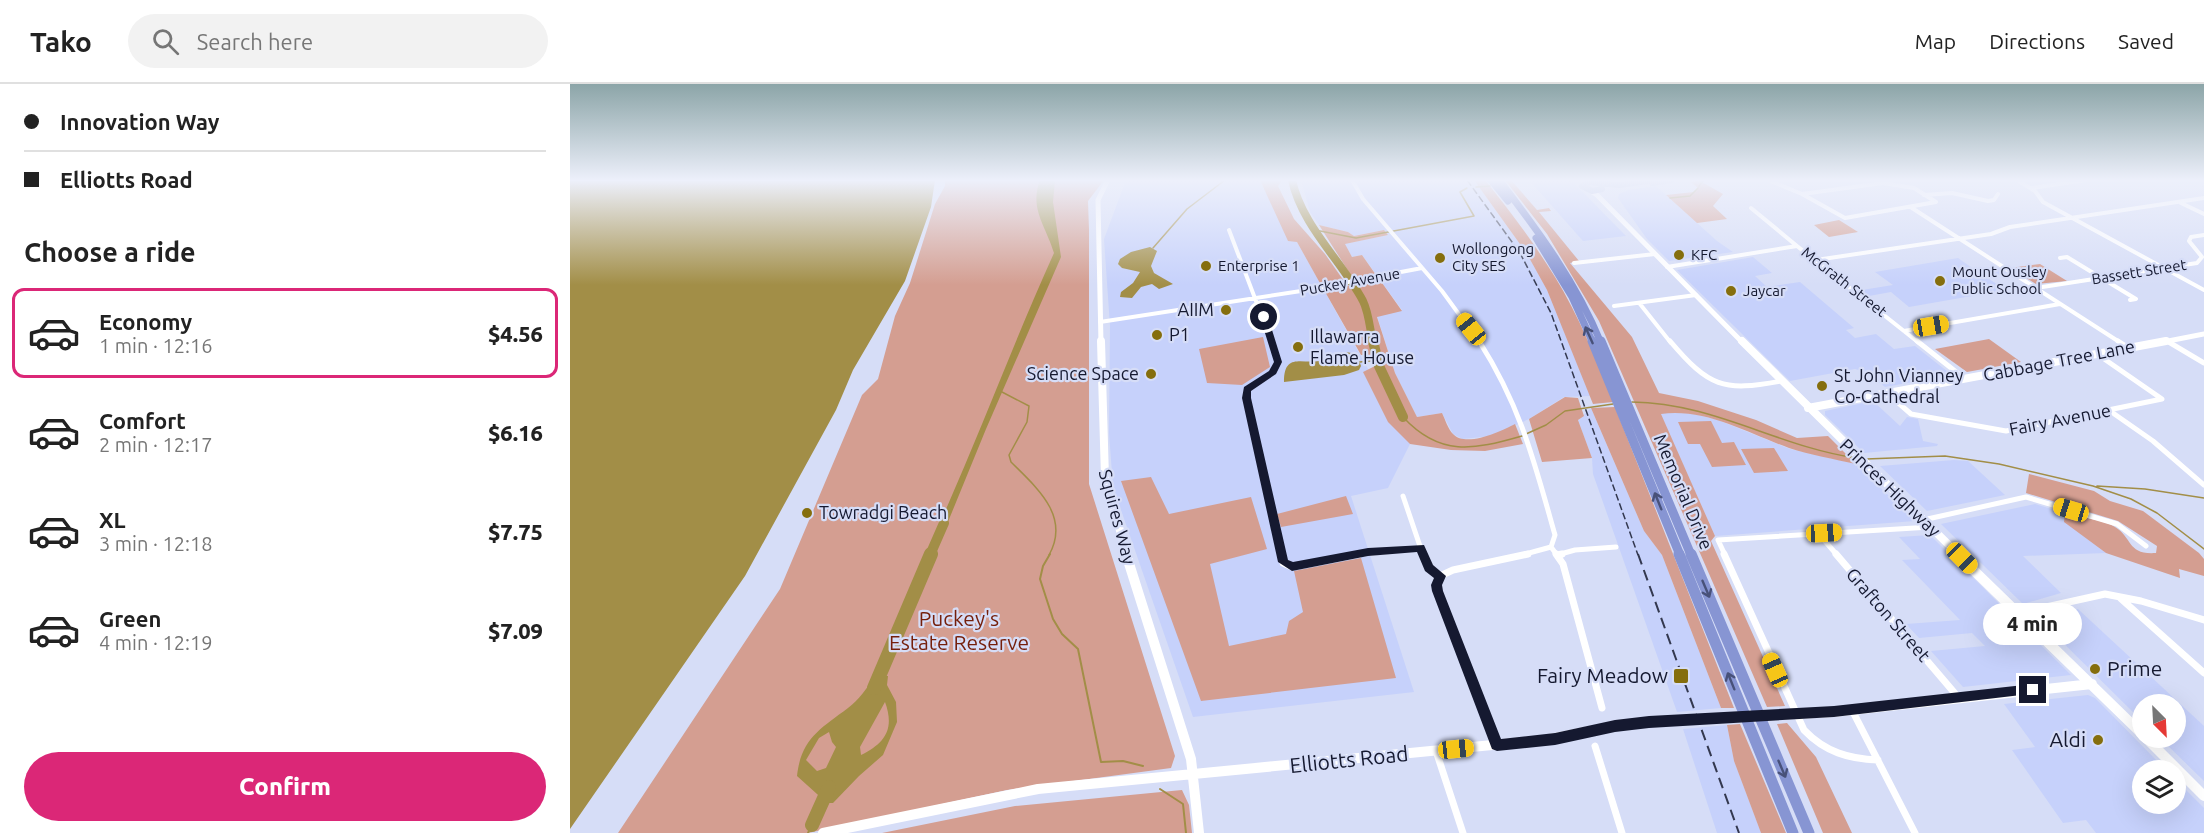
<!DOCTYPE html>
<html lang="en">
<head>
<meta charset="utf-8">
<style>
	:root { --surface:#fff; --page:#f2f2f2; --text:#222; --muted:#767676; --line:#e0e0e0; --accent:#db2777 }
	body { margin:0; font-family:Ubuntu,sans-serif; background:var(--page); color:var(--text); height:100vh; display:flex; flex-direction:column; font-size:22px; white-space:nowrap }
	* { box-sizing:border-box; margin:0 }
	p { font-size:20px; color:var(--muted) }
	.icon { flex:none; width:33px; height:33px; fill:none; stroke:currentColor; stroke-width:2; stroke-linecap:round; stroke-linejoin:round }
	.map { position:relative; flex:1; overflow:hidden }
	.sheet { display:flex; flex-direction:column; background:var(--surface); width:570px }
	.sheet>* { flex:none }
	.guide { display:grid; align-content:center; height:132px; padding:0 24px; background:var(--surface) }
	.needle { width:39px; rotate:156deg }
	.tools { position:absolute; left:1562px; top:610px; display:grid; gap:12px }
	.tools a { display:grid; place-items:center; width:54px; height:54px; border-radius:50%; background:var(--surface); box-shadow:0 6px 24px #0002; font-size:30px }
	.end { position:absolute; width:27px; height:27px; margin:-14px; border:8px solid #151930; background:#fff; box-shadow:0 0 0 3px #fff }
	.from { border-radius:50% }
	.bubble { position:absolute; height:42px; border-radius:21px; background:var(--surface); box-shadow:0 6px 24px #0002; font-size:20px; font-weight:800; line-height:42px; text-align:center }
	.car { position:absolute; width:18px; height:36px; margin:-18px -9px; border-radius:8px; box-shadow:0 0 4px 2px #0007; background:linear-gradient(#f5c518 24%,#345 0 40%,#f5c518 0 76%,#345 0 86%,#f5c518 0) }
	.guide b { display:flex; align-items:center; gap:21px; height:57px; font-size:22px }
	.guide b+b { border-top:2px solid var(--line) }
	.guide i { width:15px; height:15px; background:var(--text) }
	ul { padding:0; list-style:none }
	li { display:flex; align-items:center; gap:18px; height:90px; margin:0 12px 9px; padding:0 12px; border:3px solid transparent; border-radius:12px }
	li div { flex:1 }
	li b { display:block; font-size:22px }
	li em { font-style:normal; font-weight:800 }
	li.current { border-color:var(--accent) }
	li>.icon { width:54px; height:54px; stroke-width:1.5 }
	h2 { padding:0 24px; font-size:27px; line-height:72px }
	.cta { display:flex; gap:12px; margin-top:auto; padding:12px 24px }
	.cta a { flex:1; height:69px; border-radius:36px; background:var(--accent); color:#fff; font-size:24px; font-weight:800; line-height:69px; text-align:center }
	header { display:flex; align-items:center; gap:36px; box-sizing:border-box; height:84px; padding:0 30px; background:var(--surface); border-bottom:2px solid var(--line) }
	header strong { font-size:28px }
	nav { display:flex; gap:33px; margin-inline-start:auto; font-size:21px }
	.search { width:420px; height:54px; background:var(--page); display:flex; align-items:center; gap:15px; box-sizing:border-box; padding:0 21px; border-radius:33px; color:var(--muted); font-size:22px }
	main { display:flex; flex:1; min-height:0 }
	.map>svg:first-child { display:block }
</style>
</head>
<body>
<header>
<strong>Tako</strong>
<div class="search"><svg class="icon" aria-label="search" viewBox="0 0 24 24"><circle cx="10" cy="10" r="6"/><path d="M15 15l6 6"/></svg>Search here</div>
<nav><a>Map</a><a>Directions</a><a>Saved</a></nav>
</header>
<main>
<section class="sheet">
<div class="guide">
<b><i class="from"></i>Innovation Way</b>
<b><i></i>Elliotts Road</b>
</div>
<h2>Choose a ride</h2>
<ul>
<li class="current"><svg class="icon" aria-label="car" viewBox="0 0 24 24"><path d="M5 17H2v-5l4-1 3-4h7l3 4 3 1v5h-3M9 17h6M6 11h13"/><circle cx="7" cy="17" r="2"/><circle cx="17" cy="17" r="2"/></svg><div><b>Economy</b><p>1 min · 12:16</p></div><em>$4.56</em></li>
<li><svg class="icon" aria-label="car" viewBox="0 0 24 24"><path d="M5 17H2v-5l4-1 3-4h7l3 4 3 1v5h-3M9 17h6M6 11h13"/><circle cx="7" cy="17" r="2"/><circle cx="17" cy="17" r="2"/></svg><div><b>Comfort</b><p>2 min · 12:17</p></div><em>$6.16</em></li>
<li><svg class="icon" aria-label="car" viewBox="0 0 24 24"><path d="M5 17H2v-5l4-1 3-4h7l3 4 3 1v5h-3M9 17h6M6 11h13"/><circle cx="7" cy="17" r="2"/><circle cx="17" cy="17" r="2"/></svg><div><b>XL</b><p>3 min · 12:18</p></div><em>$7.75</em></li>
<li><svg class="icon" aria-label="car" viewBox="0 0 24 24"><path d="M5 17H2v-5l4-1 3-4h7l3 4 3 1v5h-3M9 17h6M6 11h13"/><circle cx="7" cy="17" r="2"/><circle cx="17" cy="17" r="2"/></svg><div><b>Green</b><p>4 min · 12:19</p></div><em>$7.09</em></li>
</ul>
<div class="cta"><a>Confirm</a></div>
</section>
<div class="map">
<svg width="1634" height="749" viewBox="0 0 1634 749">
	<rect width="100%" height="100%" fill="#d6ddf7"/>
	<path fill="#c6d1fb" d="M556,96H691L727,158L840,360L818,404L781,412L844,608L623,633L543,403L539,349L540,242L534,155Z
		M731,96H904L957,170L977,206L1020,312L994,313L959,335L922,352L892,355L883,350L872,329L847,333L825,289L807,232L832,226L792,171L782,173L774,160L818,151L814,146L784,152L778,148L749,141L740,128Z
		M959,96H1001L1056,152L1013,157Z
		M1086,102L1147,157L1163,168L1099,177L1077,155L1048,114L1049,110L1059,106Z
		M1183,173L1202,189L1185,192L1197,203L1230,198L1284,244L1276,246L1285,254L1306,250L1324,265L1345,262L1382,291L1315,303L1296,288L1285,285L1220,297L1107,186Z
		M1388,174L1408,188L1429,184L1437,189L1416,193L1436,206L1339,223L1321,208L1299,212L1292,206L1323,201L1305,188Z
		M1303,317L1330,342L1337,333L1348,335L1353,357L1368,360L1367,362L1294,369L1255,331V327Z
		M1021,324L1074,447L1092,471L1151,624L1107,628L1023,390L1022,374L1008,336Z
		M1116,328L1148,336L1220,365L1286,380L1345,437L1145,452L1090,329Z
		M1384,376L1398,377L1435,411L1357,427L1310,382Z
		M1465,420L1495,429V438L1536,469L1453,472L1491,509L1453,520L1371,440Z
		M1360,451L1501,591L1393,603L1361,567L1415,562L1402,549L1349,554L1336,540L1390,536L1332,476L1350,475L1329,453Z
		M1508,525L1634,642V697L1590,654H1605V621H1572V637L1469,535Z
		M1518,611L1525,614L1597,687H1572V720H1605V695L1634,724V749H1526L1516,736L1493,739L1442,666L1465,663L1434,620Z
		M1157,641L1164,677L1191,749H1147L1113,645Z"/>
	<path fill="#d49e91" d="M375,96H534L518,117L519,146V400L605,672L601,684L437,706L238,749H48L210,505L292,311L308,295L325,232L340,199L365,120L375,102Z
		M690,96H712L708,102L724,135L755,170L774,197L751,201L727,158L718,157Z
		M904,96H915C940,127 964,159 985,193C1009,232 1026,275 1043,318L1023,320L977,206L957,170Z
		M935,96H941L967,126L979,124L981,127L969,128L1009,177L1000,179L1062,253L1089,309L1128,317L1186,336L1227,354L1258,352L1286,380C1264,375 1240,371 1219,364C1177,349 1136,324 1091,330L1145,452L1141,457L1215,622L1197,623L1029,237L977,150Z
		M1130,97L1153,110L1143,122L1157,135L1127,139L1096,111L1124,108L1128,104L1121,98Z
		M1269,136L1288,148L1259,153L1244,141Z
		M749,141L778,148L784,152L814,146L818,151L775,160L782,173L792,171L806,191L784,196Z
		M1470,180L1497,197L1466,200L1440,184Z
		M810,196L832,227L807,233L825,289L847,333L872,329C875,335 878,345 883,350C896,364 932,347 945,340L953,360L915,367L881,366L840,360L818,338L793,288L805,282L804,271H791L754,206Z
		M693,253L700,283L672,301L637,299L629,265Z
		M1419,255L1451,278L1397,288L1365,265Z
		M995,313L1008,314L1014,332L1008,336L1022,374L972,378L959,335Z
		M1045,323L1164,624H1151L1092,471L1074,447L1021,324Z
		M1141,337L1152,359L1164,358L1176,381L1142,383L1130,360H1118L1108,338Z
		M1204,364L1218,387L1184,389L1171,365Z
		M1459,390L1524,407L1540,417L1573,427L1629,469L1634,475V492L1609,485L1610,494L1536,469L1494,438L1495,429C1508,433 1535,436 1545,443C1563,454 1557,471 1586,469L1587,462L1548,437L1456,409Z
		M581,393L599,430L681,413L697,465L640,480L659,562L716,550L719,537L733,528L724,487L791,474L826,594L631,617L551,397Z
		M776,412L783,430L711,443L707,430Z
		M1217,639L1246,673L1282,749H1253L1207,640Z
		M1170,640L1216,749H1191L1164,677L1157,641Z
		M612,706L619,721L622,749H312L445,722Z"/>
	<path fill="#a28e47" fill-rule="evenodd" d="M0,96H365L361,123L335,197L283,286L266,326L175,492L0,745Z
		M470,96H485L483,118L491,173L416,345L373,450H365C407,357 442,262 484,169C476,142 459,125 470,96Z
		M580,163L587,167L581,182L584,189L603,200L589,205L582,200L571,203L562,214L550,213L551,208L563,199L570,188L552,184L548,180L550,175L561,168Z
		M773,268C784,268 788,272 791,282L789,286L774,291L714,298C714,269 731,280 749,277C757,275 764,270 773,268Z
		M305,592H318L317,601L326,618L327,638L313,671L289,692L263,719H257L227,692C231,655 250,645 278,624C289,616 297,604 305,592ZM315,618C325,645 315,659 291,671L290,663ZM259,648L262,658L266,663L256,684L247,687L236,676L249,654Z"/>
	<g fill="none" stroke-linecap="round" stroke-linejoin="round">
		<path stroke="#a28e47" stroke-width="1.5" d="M1129,102L1133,97
			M906,103L920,102
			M1100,114L1120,112L1128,104
			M745,146L786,154L904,132L890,108L897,104
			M583,164L617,125L655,96
			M790,278L808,276
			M432,308L459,322L457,338L439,371L441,378C466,403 501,432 479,471
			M1062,318C1144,319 1206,362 1286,374
			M833,333C870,373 903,366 952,352
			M956,350L976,341L995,327L1043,320
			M1296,375L1375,372L1429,380L1523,402L1561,415L1587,429L1634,465
			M1527,402L1575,405L1634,414"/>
		<path stroke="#a28e47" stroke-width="2" d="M480,470L473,482L470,495L483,535L492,550L508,565L531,678L553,677L573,682
			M590,705L613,720L616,749
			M238,749L242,741"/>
		<path stroke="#a28e47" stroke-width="8" d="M722,96C732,142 771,176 793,217C799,229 800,246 803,259"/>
		<path stroke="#a28e47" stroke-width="10" d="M803,257L809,282L833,333
			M360,471L374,439"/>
		<path stroke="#a28e47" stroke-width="14" d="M304,604L361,470
			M242,741L259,703"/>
		<path stroke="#fff" stroke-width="4" d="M782,96L793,115L872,207L910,259
			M1043,96H1062
			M1198,96L1232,110
			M1447,96L1465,107L1473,118L1634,206
			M1313,99L1344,104L1366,118L1275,134L1232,110Z
			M1462,104L1516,96
			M1354,111L1382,109L1418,117L1424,116L1428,110
			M1611,119L1634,130
			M1181,124L1227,162
			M1342,124L1551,259
			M659,146L702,259
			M1490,174L1497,173L1566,215L1560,216
			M1246,176L1421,150L1440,143L1634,114
			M1004,179L1085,170
			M1097,183L1227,162L1349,259
			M1466,204L1627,179L1632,173L1619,157L1621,153L1634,151
			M1070,220L1101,259
			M1044,222L1126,211
			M530,238L731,207L852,184
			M1334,247L1490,220
			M1597,257L1600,259"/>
		<path stroke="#fff" stroke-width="5" d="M701,257L708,278L703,288L677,305L676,314L711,471
			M909,257C951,323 964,377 985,451L981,463
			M1100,257C1139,303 1153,308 1211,297
			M1347,257L1395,295
			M1548,257L1559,264
			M1597,257L1634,279
			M1317,309L1341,330L1436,347L1592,315L1527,270
			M1540,327L1583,357L1634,401
			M833,412L853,471
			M1353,436L1456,413L1547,440L1576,462
			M1248,449L1267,471
			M981,463L987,471
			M783,471L851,464
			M952,471L981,463
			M987,471L1005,466L1046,463
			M1155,471L1148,456L1361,443"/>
		<path stroke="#fff" stroke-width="7" d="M711,470L713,479L722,483L790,470
			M853,470L860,486L870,492
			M986,470L993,480L1032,624
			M1154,470L1234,646C1255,668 1279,675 1308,676
			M1266,470L1388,613
			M987,471L992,470
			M870,492L866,501L868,507L927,661
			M870,492L883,486L958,470
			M1549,513L1634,589
			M1449,529L1535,510L1571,517L1634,536
			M1282,626L1345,749
			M1025,662L1052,749
			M866,667L893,749"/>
		<path stroke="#fff" stroke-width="5" d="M1019,106L1027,111L1173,259
			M531,259L528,116L538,96
			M1588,259L1634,250"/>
		<path stroke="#fff" stroke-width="8" d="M531,257L535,394L557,471
			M1172,257L1389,471
			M1238,324L1596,257"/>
		<path stroke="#fff" stroke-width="10" d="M556,470L621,675L629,749
			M1387,470L1572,650
			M1576,654L1634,712
			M253,749L468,705L975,656L1045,642L1079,638L1264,628L1522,600"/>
		<path stroke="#b7bfe5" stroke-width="6" d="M1082,99L1102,96
			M1032,105L1022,107L1012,102L1019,98L1049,101L1086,96"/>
		<path stroke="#8795d3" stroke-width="7" d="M921,96L938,117
			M929,96C969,148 1006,198 1031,259
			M966,154L1002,213L1023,259"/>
		<path stroke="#8795d3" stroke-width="9" d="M1022,257L1110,471
			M1031,257L1121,471"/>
		<path stroke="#8795d3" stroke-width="11" d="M1109,470L1223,749
			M1121,470L1239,749"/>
		<path stroke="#33384f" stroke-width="1.5" stroke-dasharray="7 3" stroke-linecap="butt" d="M897,96L950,169L981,229L1068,471"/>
		<path stroke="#33384f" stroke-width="2" stroke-dasharray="11 6" stroke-linecap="butt" d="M1068,470L1169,749"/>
	</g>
	<defs><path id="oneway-shaft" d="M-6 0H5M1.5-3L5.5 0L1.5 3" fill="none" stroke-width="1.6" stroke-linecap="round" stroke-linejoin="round" transform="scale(1.5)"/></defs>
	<g stroke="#485179">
		<use href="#oneway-shaft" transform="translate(1019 251) rotate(-114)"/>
		<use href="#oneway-shaft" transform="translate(1088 417) rotate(-112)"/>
		<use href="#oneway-shaft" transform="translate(1136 505) rotate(67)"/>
		<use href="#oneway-shaft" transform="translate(1161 597) rotate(-112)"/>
		<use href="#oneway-shaft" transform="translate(1212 685) rotate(67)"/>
	</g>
	<linearGradient id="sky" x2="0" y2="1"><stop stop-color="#8ca5a8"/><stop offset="0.48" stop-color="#edf0fb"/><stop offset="1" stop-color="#edf0fb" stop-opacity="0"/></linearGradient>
	<rect width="1634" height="201" fill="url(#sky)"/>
	<path fill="#151930" d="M694,231L698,233L712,278L706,290L681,307V314L718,476L723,478L798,464L854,461L863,481L876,492L872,501L873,507L931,655L985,649L1045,636L1079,632L1264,622L1463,600L1468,602L1470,606L1468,609L1264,633L1079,644L1045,648L985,661L927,667L922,665L862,507L861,501L864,494L855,487L847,468L798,472L722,487L708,478L672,314L674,303L699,287L704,278L690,233Z"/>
	<g fill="#856e0d" stroke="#d6ddf7" stroke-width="2">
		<circle cx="1109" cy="171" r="6"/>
		<circle cx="870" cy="174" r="6"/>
		<circle cx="636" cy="182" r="6"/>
		<circle cx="1370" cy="197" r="6"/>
		<circle cx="1161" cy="207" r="6"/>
		<circle cx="656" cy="226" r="6"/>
		<circle cx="587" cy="251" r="6"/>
		<circle cx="728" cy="263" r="6"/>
		<circle cx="581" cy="290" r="6"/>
		<circle cx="1252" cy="302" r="6"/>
		<circle cx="237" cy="429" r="6"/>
		<circle cx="1525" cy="585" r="6"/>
		<rect x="1103" y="584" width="16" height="16" rx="3"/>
		<circle cx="1528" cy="656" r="6"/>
	</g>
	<g text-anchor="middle" stroke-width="4.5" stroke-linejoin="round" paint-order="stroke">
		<g font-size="15" fill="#151930" stroke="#d6ddf7" text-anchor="start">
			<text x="882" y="170">Wollongong<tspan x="882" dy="17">City SES</tspan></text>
			<text x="1121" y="176">KFC</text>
			<text x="648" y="187">Enterprise 1</text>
			<text x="1382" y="193">Mount Ousley<tspan x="1382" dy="17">Public School</tspan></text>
			<text x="1173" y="212">Jaycar</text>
		</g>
		<g font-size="15" fill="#151930" stroke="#d6ddf7">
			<text transform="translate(1569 188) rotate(-9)" y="5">Bassett Street</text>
			<text transform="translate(780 198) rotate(-10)" y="5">Puckey Avenue</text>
			<text transform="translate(1274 198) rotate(38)" y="5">McGrath Street</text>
		</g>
		<g font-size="18" fill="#151930" stroke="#d6ddf7" text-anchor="start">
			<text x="644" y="232" text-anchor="end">AIIM</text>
			<text x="599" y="257">P1</text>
			<text x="740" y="259">Illawarra<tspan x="740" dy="21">Flame House</tspan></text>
			<text x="569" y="296" text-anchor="end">Science Space</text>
			<text x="1264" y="298">St John Vianney<tspan x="1264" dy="21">Co-Cathedral</tspan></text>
			<text x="249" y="435">Towradgi Beach</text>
		</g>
		<g font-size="18" fill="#151930" stroke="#d6ddf7">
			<text transform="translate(1489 277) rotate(-11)" y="6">Cabbage Tree Lane</text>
			<text transform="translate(1490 336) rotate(-11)" y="6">Fairy Avenue</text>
			<text transform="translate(1320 404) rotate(44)" y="6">Princes Highway</text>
			<text transform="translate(1113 408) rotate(67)" y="6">Memorial Drive</text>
			<text transform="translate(547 433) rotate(75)" y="6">Squires Way</text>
			<text transform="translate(1318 531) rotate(49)" y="6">Grafton Street</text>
		</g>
		<g font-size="21" fill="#751f0b" stroke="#d6ddf7">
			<text x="389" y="542">Puckey's<tspan x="389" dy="24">Estate Reserve</tspan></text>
		</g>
		<g font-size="21" fill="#151930" stroke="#d6ddf7" text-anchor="end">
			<text x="1537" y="592" text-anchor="start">Prime</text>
			<text x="1098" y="599">Fairy Meadow</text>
			<text x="1516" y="663">Aldi</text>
		</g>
		<g font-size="21" fill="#151930" stroke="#d6ddf7">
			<text transform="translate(779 676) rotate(-6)" y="7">Elliotts Road</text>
		</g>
	</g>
</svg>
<div class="tools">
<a><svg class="needle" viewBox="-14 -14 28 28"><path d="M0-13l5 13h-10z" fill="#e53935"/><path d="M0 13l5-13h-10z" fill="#767676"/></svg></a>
<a><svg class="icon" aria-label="layers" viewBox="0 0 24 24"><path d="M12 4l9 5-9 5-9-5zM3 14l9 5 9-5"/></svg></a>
</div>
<i class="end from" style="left:694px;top:233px"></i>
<i class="end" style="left:1463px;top:606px"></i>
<div class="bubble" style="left:1413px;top:519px;width:99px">4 min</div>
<i class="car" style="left:1361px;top:242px;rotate:80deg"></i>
<i class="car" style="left:901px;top:245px;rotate:321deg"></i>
<i class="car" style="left:1501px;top:426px;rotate:287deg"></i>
<i class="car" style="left:1254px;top:449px;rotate:87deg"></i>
<i class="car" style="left:1392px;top:474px;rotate:135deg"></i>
<i class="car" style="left:1205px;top:586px;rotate:336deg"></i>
<i class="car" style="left:886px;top:665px;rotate:84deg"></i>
</div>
</main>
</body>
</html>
